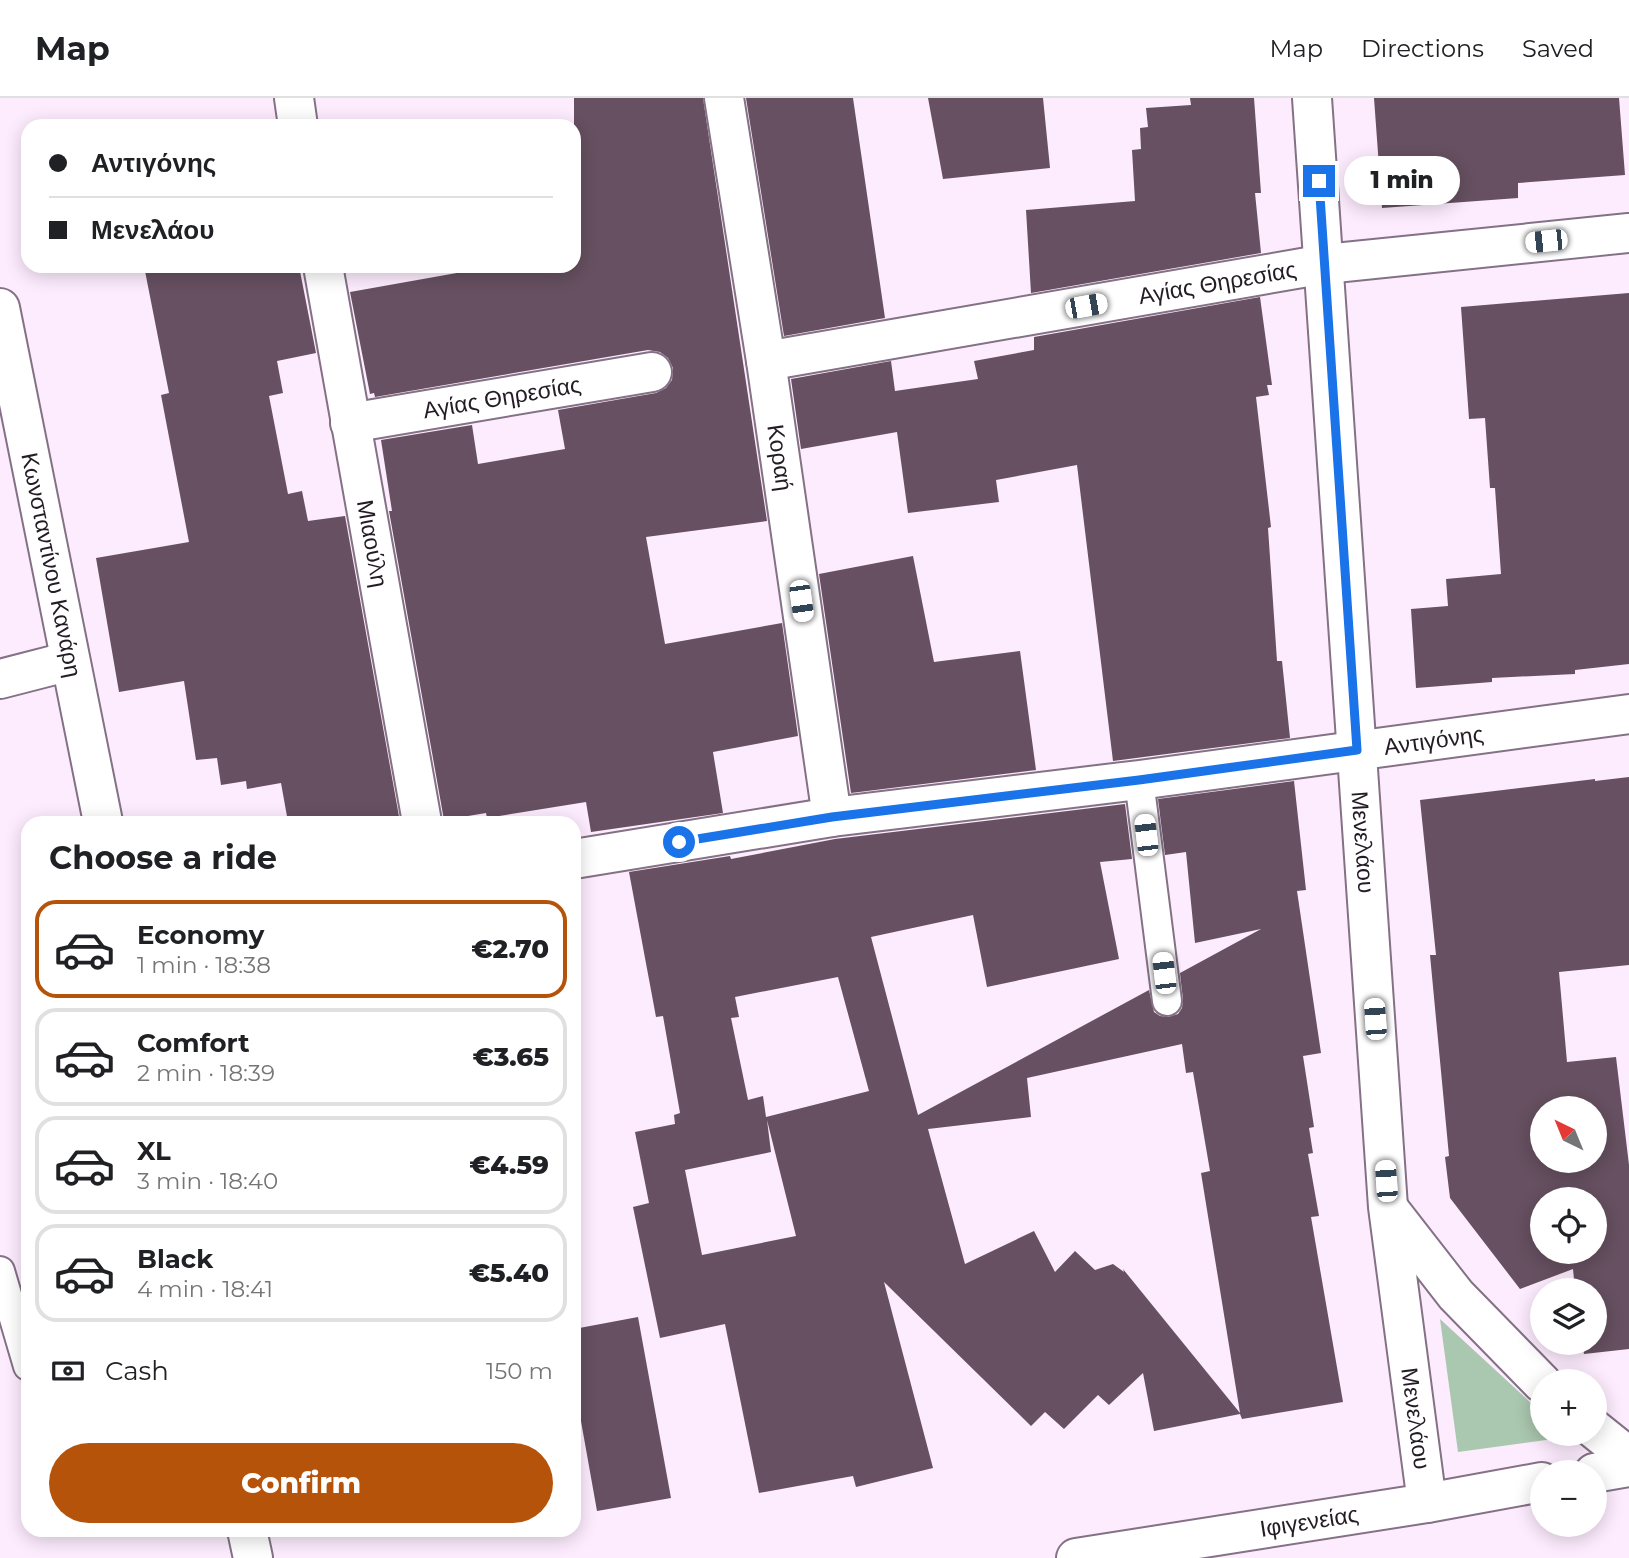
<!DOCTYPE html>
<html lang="en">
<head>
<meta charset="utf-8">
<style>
	:root { --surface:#fff; --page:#f2f2f2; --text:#202124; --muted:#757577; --line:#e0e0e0; --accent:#b45309 }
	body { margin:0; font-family:Montserrat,sans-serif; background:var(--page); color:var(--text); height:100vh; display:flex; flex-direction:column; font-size:26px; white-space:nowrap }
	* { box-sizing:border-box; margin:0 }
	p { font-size:23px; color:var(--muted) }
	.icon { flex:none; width:38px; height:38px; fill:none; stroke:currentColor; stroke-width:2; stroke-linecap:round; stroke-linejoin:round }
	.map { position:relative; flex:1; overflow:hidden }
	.drawer { position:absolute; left:21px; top:718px; width:560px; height:721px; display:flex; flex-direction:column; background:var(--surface); border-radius:21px; box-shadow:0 4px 18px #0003 }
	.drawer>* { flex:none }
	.banner { position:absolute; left:21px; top:21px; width:560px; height:154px; border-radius:21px; box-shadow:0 4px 18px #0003; display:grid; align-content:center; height:154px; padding:0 28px; background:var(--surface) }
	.needle { width:46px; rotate:317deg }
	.tools { position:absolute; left:1530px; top:998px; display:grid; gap:14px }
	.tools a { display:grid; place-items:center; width:77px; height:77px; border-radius:50%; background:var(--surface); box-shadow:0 4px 18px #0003; font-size:35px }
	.end { position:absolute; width:32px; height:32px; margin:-16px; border:9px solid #1a73e8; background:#fff; box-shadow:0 0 0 4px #fff }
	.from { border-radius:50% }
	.bubble { position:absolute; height:49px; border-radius:24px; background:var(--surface); box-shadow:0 4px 18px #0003; font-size:23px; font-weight:800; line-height:49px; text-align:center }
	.car { position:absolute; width:21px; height:42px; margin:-21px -10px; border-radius:9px; box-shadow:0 0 5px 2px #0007; background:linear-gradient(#fff 24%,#345 0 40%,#fff 0 76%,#345 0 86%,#fff 0) }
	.banner b { display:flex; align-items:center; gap:24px; height:66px; font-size:26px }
	.banner b+b { border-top:2px solid var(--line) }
	.banner i { width:18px; height:18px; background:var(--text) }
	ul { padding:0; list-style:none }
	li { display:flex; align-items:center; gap:21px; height:98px; margin:0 14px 10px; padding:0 14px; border:4px solid var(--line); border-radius:21px }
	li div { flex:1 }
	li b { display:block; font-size:26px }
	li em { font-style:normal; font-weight:800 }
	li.current { border-color:var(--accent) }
	li>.icon { width:63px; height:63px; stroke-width:1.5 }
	h2 { padding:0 28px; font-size:32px; line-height:84px }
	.pay { display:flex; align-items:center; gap:18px; height:77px; padding:0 28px; font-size:26px }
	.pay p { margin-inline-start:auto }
	.action { display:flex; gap:14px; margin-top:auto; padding:14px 28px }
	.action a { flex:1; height:80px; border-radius:42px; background:var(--accent); color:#fff; font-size:28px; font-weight:800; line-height:80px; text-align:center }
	header { display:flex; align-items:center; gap:42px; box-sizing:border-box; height:98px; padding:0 35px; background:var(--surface); border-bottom:2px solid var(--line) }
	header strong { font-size:33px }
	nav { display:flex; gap:38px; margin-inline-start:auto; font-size:24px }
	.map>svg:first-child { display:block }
</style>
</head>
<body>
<header>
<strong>Map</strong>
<nav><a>Map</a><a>Directions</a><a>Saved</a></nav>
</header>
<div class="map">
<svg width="1629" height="1460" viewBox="0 0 1629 1460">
	<rect width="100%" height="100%" fill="#fdecfe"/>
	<path fill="#aac7af" d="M1440,1221L1542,1315V1335H1564L1568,1339L1458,1354Z"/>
	<path fill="#665061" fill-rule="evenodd" d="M574,0H703L767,423L646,439L665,546L782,525L798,638L713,654L723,715L591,734L586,704L487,720L486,715L444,722L389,413H392L381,342L472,327L478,366L565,351L558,312L656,295L666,290L672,282L673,270L668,260L660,254L648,252L375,299L374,295L370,296L350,194L496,168H574Z
		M746,0H853L885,220L784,238Z
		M928,0H1043L1050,70L943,81Z
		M1190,0H1254L1261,95H1255L1261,155L1031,195L1026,112L1135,103L1132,52L1141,51L1140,30L1148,29L1146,10L1191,7Z
		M1374,0H1619L1625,77L1518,85V100L1382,110Z
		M144,168H299L316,255L277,263L283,295L269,298L288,396L302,393L308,423L345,418L400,724H288L281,685L247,691L246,683L221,687L217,660L196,662L184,583L119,594L96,460L189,444L161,297L169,295Z
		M1629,195V566L1575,572V576L1492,580V584L1416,590L1411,511L1448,508L1446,481L1501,476L1495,390H1490L1485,320L1469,321L1461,209Z
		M1260,199L1272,287H1267L1269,297L1256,299L1271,429L1268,430L1277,563H1282L1290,640L1113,663L1077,367L996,382L999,404L908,415L897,334L801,351L791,281L891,263L895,293L978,281L974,263L1034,252V239Z
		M913,458L934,564L1020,553L1036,672L851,695L819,476Z
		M1629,679V867L1559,874L1567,964L1616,959L1629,1067V1251L1584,1256L1582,1244H1594V1192H1575L1573,1171L1520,1191L1450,1100L1445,1059L1449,1058L1430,857H1436L1420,702L1595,681V683ZM1542,1010H1594V1062H1542ZM1542,1101H1594V1153H1542Z
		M1294,683L1306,792L1297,793L1321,955L1303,958L1314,1029L1309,1030L1313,1055L1308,1056L1319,1118L1311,1119L1343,1304L1242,1321L1240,1316L1154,1333L1143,1275L1109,1307L1098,1297L1064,1331L1045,1314L1031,1328L884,1184L933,1370L856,1389L853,1378L759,1395L725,1226L660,1240L633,1109L649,1105L635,1034L675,1026L674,1017L680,1015L663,918L656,919L629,774L730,758L731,761L835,741L1125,706L1132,761L1100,764L1119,861L987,889L973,817L871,839L918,1017L1149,892L1154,914L1160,918L1168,919L1178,916L1182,910L1183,902L1180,875L1261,831L1195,845L1186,754L1165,757L1158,701ZM838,879L869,993L766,1019L763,998L748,1002L731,920L739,919L735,899ZM1182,946L1186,975L1193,974L1210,1073L1201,1075L1240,1315L1123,1171L1124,1174L1113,1166L1095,1172L1075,1153L1055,1174L1034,1133L965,1166L928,1031L1031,1019L1027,980ZM767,1022L796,1138L702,1157L685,1072L771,1054Z
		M638,1219L671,1400L597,1413L574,1284V1231Z"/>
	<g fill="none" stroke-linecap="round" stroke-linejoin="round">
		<g stroke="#847186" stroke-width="32">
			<path id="service" d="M1139,682L1167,903
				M0,1173L28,1268"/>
		</g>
		<g stroke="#847186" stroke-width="42">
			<g id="minor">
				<path d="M294,0L298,28"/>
				<path id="s1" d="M724,0L766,263L832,719"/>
				<path id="s2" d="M1312,0L1388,1109L1427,1405"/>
				<path id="s3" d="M323,168L422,724"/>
				<path id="s4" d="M0,210L103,724"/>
				<path id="s5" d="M766,263L1325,166L1629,135"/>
				<path id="s6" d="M350,325L652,274"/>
				<path d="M0,581L70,563"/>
				<path id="s7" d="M574,761L832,719L1139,682L1629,616"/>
				<path d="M1389,1111L1456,1197L1542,1285"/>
				<path d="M1594,1331L1629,1359"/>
				<path d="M247,1432L253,1460"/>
			</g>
		</g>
		<g stroke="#847186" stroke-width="42">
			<g id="tertiary">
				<path d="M1594,1375L1629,1369"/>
				<path id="s8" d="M1076,1460L1427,1405L1542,1384"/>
			</g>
		</g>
		<use href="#service" stroke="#fff" stroke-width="28"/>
		<use href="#minor" stroke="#fff" stroke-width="38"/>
		<use href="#tertiary" stroke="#fff" stroke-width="38"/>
	</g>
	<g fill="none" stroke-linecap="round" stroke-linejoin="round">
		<path stroke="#1a73e8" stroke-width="9" d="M679,744L832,719L1139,682L1357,652L1319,83"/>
	</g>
	<g text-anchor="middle" stroke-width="7" stroke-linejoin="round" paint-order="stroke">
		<g font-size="23" fill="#231c24" stroke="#fff">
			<text dy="8" stroke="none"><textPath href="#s5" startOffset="458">Αγίας Θηρεσίας</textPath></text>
			<text dy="8" stroke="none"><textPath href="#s6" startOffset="154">Αγίας Θηρεσίας</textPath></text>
			<text dy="8" stroke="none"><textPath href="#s1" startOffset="364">Κοραή</textPath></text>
			<text dy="8" stroke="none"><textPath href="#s3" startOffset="282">Μιαούλη</textPath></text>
			<text dy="8" stroke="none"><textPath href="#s4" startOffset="262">Κωνσταντίνου Κανάρη</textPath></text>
			<text dy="8" stroke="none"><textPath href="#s7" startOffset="868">Αντιγόνης</textPath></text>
			<text dy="8" stroke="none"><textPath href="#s2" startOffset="746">Μενελάου</textPath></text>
			<text dy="8" stroke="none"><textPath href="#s2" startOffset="1325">Μενελάου</textPath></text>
			<text dy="8" stroke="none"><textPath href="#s8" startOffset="236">Ιφιγενείας</textPath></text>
		</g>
	</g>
</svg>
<div class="tools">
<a><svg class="needle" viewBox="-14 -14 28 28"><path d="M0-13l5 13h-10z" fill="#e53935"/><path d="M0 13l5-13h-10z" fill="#757577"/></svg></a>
<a><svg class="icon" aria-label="locate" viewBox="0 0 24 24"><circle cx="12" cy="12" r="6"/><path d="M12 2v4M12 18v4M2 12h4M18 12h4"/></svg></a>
<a><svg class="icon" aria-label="layers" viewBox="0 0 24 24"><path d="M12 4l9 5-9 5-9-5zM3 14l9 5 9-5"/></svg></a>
<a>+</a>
<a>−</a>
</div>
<i class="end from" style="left:679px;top:744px"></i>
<i class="end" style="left:1319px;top:83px"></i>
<div class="bubble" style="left:1344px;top:58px;width:116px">1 min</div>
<i class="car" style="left:1546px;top:143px;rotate:264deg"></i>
<i class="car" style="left:1086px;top:208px;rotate:80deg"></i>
<i class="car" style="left:801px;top:503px;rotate:172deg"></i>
<i class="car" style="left:1146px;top:737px;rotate:353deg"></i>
<i class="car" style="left:1164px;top:875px;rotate:353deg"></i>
<i class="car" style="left:1375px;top:921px;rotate:356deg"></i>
<i class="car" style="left:1386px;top:1083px;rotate:356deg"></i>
<div class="banner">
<b><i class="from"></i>Αντιγόνης</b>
<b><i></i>Μενελάου</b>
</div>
<section class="drawer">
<h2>Choose a ride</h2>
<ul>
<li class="current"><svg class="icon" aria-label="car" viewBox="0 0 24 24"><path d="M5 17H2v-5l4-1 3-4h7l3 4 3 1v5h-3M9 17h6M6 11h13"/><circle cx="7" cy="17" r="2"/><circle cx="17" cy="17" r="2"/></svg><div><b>Economy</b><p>1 min · 18:38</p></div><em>€2.70</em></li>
<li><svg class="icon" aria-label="car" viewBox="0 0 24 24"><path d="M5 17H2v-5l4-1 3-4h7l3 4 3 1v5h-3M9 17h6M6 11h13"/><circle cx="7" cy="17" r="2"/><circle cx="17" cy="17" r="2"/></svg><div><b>Comfort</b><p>2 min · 18:39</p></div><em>€3.65</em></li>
<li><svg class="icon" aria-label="car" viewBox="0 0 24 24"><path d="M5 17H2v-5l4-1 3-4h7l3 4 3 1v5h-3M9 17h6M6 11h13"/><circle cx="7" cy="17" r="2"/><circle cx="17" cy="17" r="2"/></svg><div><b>XL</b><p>3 min · 18:40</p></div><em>€4.59</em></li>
<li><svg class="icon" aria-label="car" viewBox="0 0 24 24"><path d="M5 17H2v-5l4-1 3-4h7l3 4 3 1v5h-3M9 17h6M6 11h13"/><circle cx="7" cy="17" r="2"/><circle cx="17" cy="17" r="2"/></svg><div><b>Black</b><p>4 min · 18:41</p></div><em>€5.40</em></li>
</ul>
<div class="pay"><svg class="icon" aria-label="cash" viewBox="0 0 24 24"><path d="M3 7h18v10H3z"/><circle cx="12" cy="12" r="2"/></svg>Cash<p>150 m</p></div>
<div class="action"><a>Confirm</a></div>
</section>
</div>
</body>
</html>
